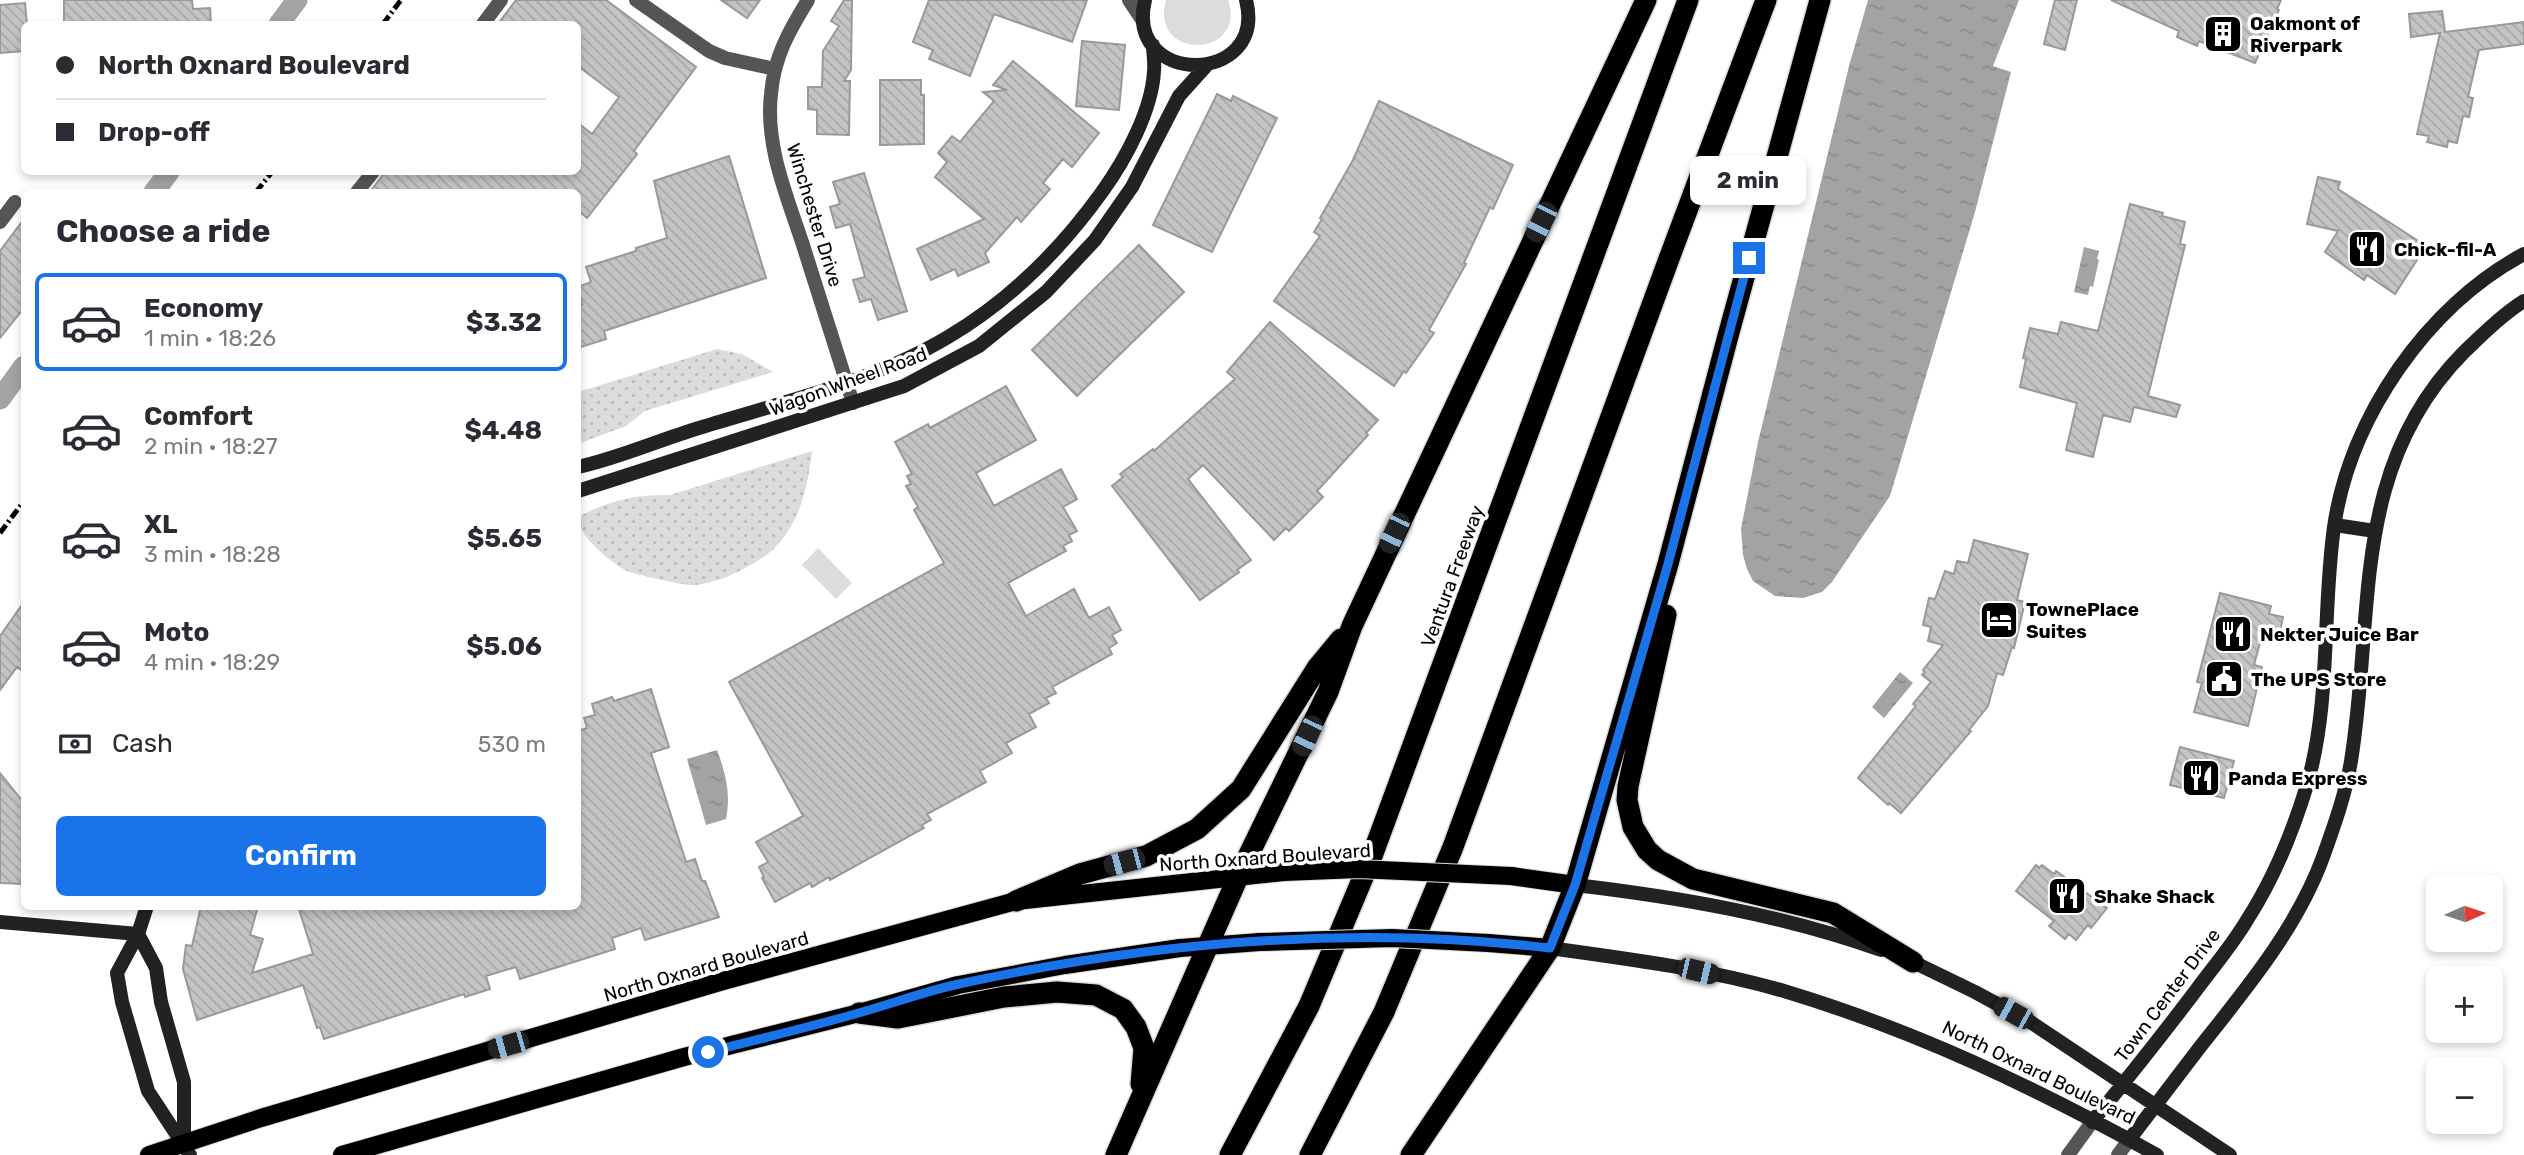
<!DOCTYPE html>
<html lang="en">
<head>
<meta charset="utf-8">
<style>
	:root { --surface:#fff; --page:#f7f7f7; --text:#2b2b33; --muted:#7c7c81; --line:#e1e1e2; --accent:#1a73e8 }
	body { margin:0; font-family:Rubik,sans-serif; background:var(--page); color:var(--text); height:100vh; display:flex; flex-direction:column; font-size:26px; white-space:nowrap }
	* { box-sizing:border-box; margin:0 }
	p { font-size:23px; color:var(--muted) }
	.icon { flex:none; width:38px; height:38px; fill:none; stroke:currentColor; stroke-width:2; stroke-linecap:round; stroke-linejoin:round }
	.map { position:relative; flex:1; overflow:hidden }
	.side { position:absolute; left:21px; top:189px; width:560px; height:721px; display:flex; flex-direction:column; background:var(--surface); border-radius:10px; box-shadow:0 4px 10px #0003 }
	.side>* { flex:none }
	.banner { position:absolute; left:21px; top:21px; width:560px; height:154px; border-radius:10px; box-shadow:0 4px 10px #0003; display:grid; align-content:center; height:154px; padding:0 35px; background:var(--surface) }
	.needle { width:46px; rotate:87deg }
	.fabs { position:absolute; left:2426px; top:875px; display:grid; gap:14px }
	.fabs a { display:grid; place-items:center; width:77px; height:77px; border-radius:10px; background:var(--surface); box-shadow:0 4px 10px #0003; font-size:35px }
	.end { position:absolute; width:32px; height:32px; margin:-16px; border:9px solid #1a73e8; background:#fff; box-shadow:0 0 0 4px #fff }
	.from { border-radius:50% }
	.bubble { position:absolute; height:49px; border-radius:10px; background:var(--surface); box-shadow:0 4px 10px #0003; font-size:23px; font-weight:700; line-height:49px; text-align:center }
	.car { position:absolute; width:21px; height:42px; margin:-21px -10px; border-radius:9px; box-shadow:0 0 5px 2px #0007; background:linear-gradient(#222 24%,#8ab4d8 0 40%,#222 0 76%,#8ab4d8 0 86%,#222 0) }
	.banner b { display:flex; align-items:center; gap:24px; height:66px; font-size:26px }
	.banner b+b { border-top:2px solid var(--line) }
	.banner i { width:18px; height:18px; background:var(--text) }
	ul { padding:0; list-style:none }
	li { display:flex; align-items:center; gap:21px; height:98px; margin:0 14px 10px; padding:0 21px; border:4px solid transparent; border-radius:10px }
	li div { flex:1 }
	li b { display:block; font-size:26px }
	li em { font-style:normal; font-weight:700 }
	li.selected { border-color:var(--accent) }
	li>.icon { width:63px; height:63px; stroke-width:1.5 }
	h2 { padding:0 35px; font-size:32px; line-height:84px }
	.pay { display:flex; align-items:center; gap:18px; height:77px; padding:0 35px; font-size:26px }
	.pay p { margin-inline-start:auto }
	.action { display:flex; gap:14px; margin-top:auto; padding:14px 35px }
	.action a { flex:1; height:80px; border-radius:10px; background:var(--accent); color:#fff; font-size:28px; font-weight:700; line-height:80px; text-align:center }
	.map>svg:first-child { display:block }
</style>
</head>
<body>
<div class="map">
<svg width="2524" height="1155" viewBox="0 0 2524 1155">
	<defs>
		<pattern id="grass-dots" width="8" height="8" patternUnits="userSpaceOnUse" patternTransform="scale(1.75)"><rect width="8" height="8" fill="#dcdcdc"/><path d="M2 2h.1M6 6h.1" fill="none" stroke="#bbb" stroke-width="1.8" stroke-linecap="round"/></pattern>
		<pattern id="water-ripples" width="26" height="14" patternUnits="userSpaceOnUse" patternTransform="scale(1.75)"><rect width="26" height="14" fill="#a3a3a3"/><path d="M2 4q2-2 4 0t4 0M15 11q2-2 4 0t4 0" fill="none" stroke="#8b8b8b"/></pattern>
		<pattern id="building-back-hatch" width="6" height="6" patternUnits="userSpaceOnUse" patternTransform="scale(1.75)"><rect width="6" height="6" fill="#c4c4c4"/><path d="M-1 5l2 2M0 0l6 6M5-1l2 2" fill="none" stroke="#a7a7a7"/></pattern>
	</defs>
	<rect width="100%" height="100%" fill="#fff"/>
	<path fill="url(#grass-dots)" d="M717,349L742,354L773,372L645,411L626,426L578,444V392Z
		M812,451C808,484 802,516 780,542C764,562 716,586 690,585C682,585 634,574 627,571C611,563 577,535 578,517C607,501 636,494 670,495Z"/>
	<path fill="#dcdcdc" d="M1166,0H1228C1248,58 1149,62 1166,0Z
		M818,548L852,583L836,599L802,565Z"/>
	<path fill="url(#water-ripples)" d="M1868,0H2019L1993,66L2011,72L1975,212L1890,496L1832,582L1822,592L1803,598L1775,596L1753,581L1747,569L1743,555L1741,529L1758,442L1849,66Z
		M2084,247L2099,251L2097,259L2099,260L2093,287L2090,286L2088,295L2074,292Z
		M1900,672L1913,683L1884,718L1872,707Z
		M717,750C726,774 731,794 726,819L706,825L687,759Z"/>
	<g fill="none" stroke-linecap="round" stroke-linejoin="round">
		<path stroke="#a3a3a3" stroke-width="21" d="M279,24L297,0
			M154,192L169,172
			M0,399L24,366"/>
	</g>
	<path fill="url(#building-back-hatch)" stroke="#999" stroke-width="2" d="M64,0H192L193,9L210,8L211,24H64Z
		M516,0H606L696,67L634,151L637,154L587,218L578,210V192H370L385,172H578V123L592,134L619,97L578,66V24H498Z
		M721,0H760L747,18Z
		M844,0H852L851,70L844,81H850L849,135L817,134V110L808,109V87H822L823,51L839,26L831,21Z
		M929,0H1087L1072,42L994,14L970,76L929,59L933,50L913,42Z
		M2055,0H2077L2065,50L2044,44Z
		M2111,0H2281L2277,9L2279,10L2255,63L2199,41L2197,46L2177,37L2179,31Z
		M25,3L27,24H24V51L0,53V5Z
		M2442,11L2445,32L2524,22V44L2479,50L2468,97L2473,98L2469,117L2463,116L2457,143L2448,141L2447,147L2427,142L2429,136L2417,134L2440,33L2411,37L2409,14Z
		M1082,41L1125,45L1119,110L1076,106Z
		M1013,61L1099,133L1072,167L1063,159L1043,183L1050,189L1021,222L1017,217L985,253L989,262L958,276L955,269L931,280L917,249L984,219L935,177L947,162L938,153L952,136L960,142L994,101L983,92L1007,90L993,85Z
		M880,80H921V95H924V144L880,145Z
		M1217,94L1231,101L1233,96L1277,118L1212,252L1153,225Z
		M1379,101L1513,165L1493,209L1490,207L1464,263L1466,264L1429,330L1434,333L1406,373L1404,371L1394,386L1274,301L1320,236L1314,232L1322,219L1320,218L1353,160Z
		M729,156L766,278L604,331L606,339L578,348V306L582,305L578,287L591,282L586,267L636,251V248L667,238L654,181Z
		M864,173L907,311L878,320L871,299L860,302L853,280L865,277L850,224L836,228L830,207L840,204L833,182Z
		M2318,177L2340,182L2338,189L2426,246L2395,294L2367,275L2364,280L2325,252L2338,231L2307,224Z
		M2130,204L2163,213L2162,216L2185,222L2180,244L2185,245L2148,396L2180,405L2176,417L2134,407L2130,422L2103,415L2093,457L2066,450L2077,403L2020,387L2026,359L2023,358L2030,328L2058,334L2061,322L2098,331Z
		M24,219V308L0,338V251Z
		M1139,245L1184,292L1077,396L1032,350Z
		M1270,322L1378,420L1366,433L1368,435L1317,491L1323,497L1289,531L1286,528L1274,540L1203,465L1188,479L1251,560L1237,570L1239,572L1200,600L1112,486L1123,477L1120,474L1153,449L1154,451L1235,379L1227,372Z
		M1006,386L1036,440L976,473L994,506L1061,469L1077,499L1063,507L1077,531L1069,535L1072,541L1063,546L1066,551L1008,583L1026,616L1074,589L1089,618L1109,607L1121,630L1112,635L1117,643L1109,648L1112,654L1052,687L1056,693L1046,698L1049,703L1029,714L1036,727L1006,743L1012,753L980,771L986,782L927,814L931,820L922,825L924,828L830,880L829,877L812,887L810,883L775,902L762,878L764,877L759,867L768,862L756,842L803,816L729,682L944,563L914,510L918,507L906,486L911,484L907,476L912,474L895,442L928,424L930,428Z
		M1974,540L2028,554L2017,600L2025,602L2014,648L2012,647L2003,675L1997,673L1988,706L1969,730L1971,731L1901,813L1889,803L1888,805L1858,778L1916,706L1913,704L1931,682L1922,675L1925,672L1923,670L1943,645L1928,641L1931,627L1923,625L1929,598L1935,599L1945,571L1954,574L1957,561L1968,563Z
		M2220,593L2271,606L2269,614L2283,617L2280,632L2264,628L2254,665L2262,667L2248,726L2194,712L2202,683L2197,682Z
		M24,602V672L17,667L0,690V636Z
		M651,689L669,747L651,753L686,862L695,859L702,881H705L719,917L645,940L641,928L612,938L615,949L520,979L516,967L486,976L490,989L465,997L464,994L324,1039L320,1027L317,1028L303,985L197,1020L183,969L186,945L192,946L201,906H258L250,935L263,939L252,973L313,954L298,906H578V731L587,728L584,718L595,715L592,704L612,697L614,701Z
		M2180,747L2234,761L2224,798L2170,785Z
		M0,773L24,803V884L0,883Z
		M2036,865L2039,868L2042,865L2054,874L2056,871L2107,908L2091,928L2088,925L2076,940L2069,934L2065,939L2049,926L2054,921L2016,891Z"/>
	<g fill="none" stroke-linecap="round" stroke-linejoin="round">
		<g stroke="#dbdbdb" stroke-width="20">
			<path id="primary" d="M1511,876L1575,885
				M1488,943L1550,948
				M149,1155L261,1118L723,981L1016,901L1284,872
				M342,1155L684,1057L859,1013L958,985L1065,965L1180,948L1260,942"/>
		</g>
		<g stroke="#dbdbdb" stroke-width="24">
			<path id="highway" d="M1666,615L1628,786L1627,800L1633,827L1647,850L1658,860L1693,879L1833,913L1913,962
				M1016,901L1080,874L1146,856L1197,829L1241,789L1317,668L1341,639
				M859,1013L898,1018L1004,997L1057,992L1096,995L1123,1009L1136,1027L1144,1048L1141,1084
				M1116,1155L1238,877L1328,692L1352,626L1646,0
				M1230,1155L1309,1006L1372,856L1688,0
				M1310,1155L1384,1012L1453,847L1670,256L1766,0
				M1411,1155L1550,948L1575,885L1668,564L1728,336L1820,0"/>
		</g>
		<path stroke="#555" stroke-width="14" d="M636,0L709,51L725,58L775,69
			M808,0C789,31 774,57 771,94C765,146 787,196 803,245C820,298 836,350 853,403
			M1129,0L1143,21
			M483,24L501,0
			M357,192L373,172
			M0,222L15,202
			M2068,1155L2092,1122
			M2118,1155L2129,1140"/>
		<path stroke="#222" stroke-width="14" d="M1145,0C1124,87 1268,86 1246,0
			M578,467C619,458 659,440 699,428C782,402 873,382 948,337C1009,301 1061,249 1102,192C1125,160 1152,111 1154,71C1155,63 1153,53 1153,45
			M578,491L904,386L979,346L1046,292L1095,240L1132,187L1179,96L1206,66
			M2335,525L2375,531
			M1575,885C1678,897 1783,915 1881,950
			M147,906L138,934L117,973L122,1002L148,1091L190,1155
			M0,922L138,934
			M138,934L156,968L161,1002L184,1082V1143
			M1550,948C1629,959 1708,969 1784,991C1917,1031 2036,1088 2157,1155
			M1907,959L1975,992L2032,1023L2230,1155
			M2092,1122C2128,1078 2163,1034 2197,989C2214,966 2233,944 2247,920C2273,880 2293,831 2307,785C2331,702 2322,612 2334,527C2350,417 2427,306 2524,254
			M2129,1140C2153,1109 2176,1078 2200,1047C2246,989 2297,928 2323,857C2334,826 2346,793 2351,761C2375,613 2349,468 2464,352C2483,334 2502,315 2524,301"/>
		<use href="#primary" stroke="#000" stroke-width="18"/>
		<use href="#highway" stroke="#000" stroke-width="21"/>
		<path stroke="#000" stroke-width="5" stroke-dasharray="10 3.5 2 3.5" stroke-linecap="butt" d="M383,24L401,0
			M256,192L272,172
			M0,533L24,501"/>
		<g stroke="#dbdbdb" stroke-width="20" stroke-linecap="butt">
			<path id="primary-bridge" d="M1284,872L1358,869L1511,876
				M1260,942L1392,938L1488,943"/>
		</g>
		<use href="#primary-bridge" stroke="#000" stroke-width="18"/>
	</g>
	<g fill="none" stroke-linecap="round" stroke-linejoin="round">
		<path stroke="#1a73e8" stroke-width="9" d="M708,1052C759,1039 811,1027 862,1012C894,1003 926,991 959,984C1152,942 1354,925 1550,948L1575,885L1668,564L1749,258"/>
	</g>
	<defs>
		<g id="building-square" transform="scale(2.0125)"><rect x="-9" y="-9" width="18" height="18" rx="4" fill="#000" stroke="#fff"/><path d="M-4-6H4V6H1V3H-1V6H-4ZM-2.5-4.3h1.7v1.8h-1.7ZM.8-4.3h1.7v1.8H.8ZM-2.5-1h1.7V.8h-1.7ZM.8-1h1.7V.8H.8Z" fill="#fff"/></g>
		<g id="restaurant-square" transform="scale(2.0125)"><rect x="-9" y="-9" width="18" height="18" rx="4" fill="#000" stroke="#fff"/><path d="M-5-6h1v4h1v-4h1v4h1v-4h1v5L-1.5 .5V6h-2V.5L-5-1ZM5-6V6H3V1.5H1.5Q1.5-4 5-6Z" fill="#fff"/></g>
		<g id="hotel-square" transform="scale(2.0125)"><rect x="-9" y="-9" width="18" height="18" rx="4" fill="#000" stroke="#fff"/><path d="M-6-4.5h1.5V1H6V5H4.5V3h-9V5H-6ZM-4 0a1.8 1.8 0 1 1 3.6 0ZM.5 0V-2.5h3Q6-2.5 6 0Z" fill="#fff"/></g>
		<g id="civic-square" transform="scale(2.0125)"><rect x="-9" y="-9" width="18" height="18" rx="4" fill="#000" stroke="#fff"/><path d="M-.6-6.5H3V-4.5H.6V-3L4-1V1h2V6H-6V1h2V-1L-.6-3ZM-1.2 2.5V6h2.4V2.5Z" fill="#fff"/></g>
	</defs>
	<g fill-rule="evenodd">
		<use href="#building-square" x="2223" y="34"/>
		<use href="#restaurant-square" x="2367" y="249"/>
		<use href="#hotel-square" x="1999" y="620"/>
		<use href="#restaurant-square" x="2233" y="634"/>
		<use href="#civic-square" x="2224" y="679"/>
		<use href="#restaurant-square" x="2201" y="778"/>
		<use href="#restaurant-square" x="2067" y="896"/>
	</g>
	<g text-anchor="middle" stroke-width="7" stroke-linejoin="round" paint-order="stroke">
		<g font-size="19" font-weight="bold" fill="#000" stroke="#fff" text-anchor="start">
			<text x="2250" y="30">Oakmont of<tspan x="2250" dy="22">Riverpark</tspan></text>
			<text x="2394" y="256">Chick-fil-A</text>
			<text x="2026" y="616">TownePlace<tspan x="2026" dy="22">Suites</tspan></text>
			<text x="2260" y="641">Nekter Juice Bar</text>
			<text x="2251" y="686">The UPS Store</text>
			<text x="2228" y="785">Panda Express</text>
			<text x="2094" y="903">Shake Shack</text>
		</g>
		<g font-size="19" fill="#000" stroke="#fff">
			<text transform="translate(815 215) rotate(73)" y="7">Winchester Drive</text>
			<text transform="translate(848 381) rotate(-20)" y="7">Wagon Wheel Road</text>
			<text transform="translate(1452 576) rotate(-70)" y="7">Ventura Freeway</text>
			<text transform="translate(1265 857) rotate(-4)" y="7">North Oxnard Boulevard</text>
			<text transform="translate(706 966) rotate(-16)" y="7">North Oxnard Boulevard</text>
			<text transform="translate(2167 995) rotate(-53)" y="7">Town Center Drive</text>
			<text transform="translate(2039 1072) rotate(26)" y="7">North Oxnard Boulevard</text>
		</g>
	</g>
</svg>
<div class="fabs">
<a><svg class="needle" viewBox="-14 -14 28 28"><path d="M0-13l5 13h-10z" fill="#e53935"/><path d="M0 13l5-13h-10z" fill="#7c7c81"/></svg></a>
<a>+</a>
<a>−</a>
</div>
<i class="end from" style="left:708px;top:1052px"></i>
<i class="end" style="left:1749px;top:258px"></i>
<div class="bubble" style="left:1690px;top:156px;width:116px">2 min</div>
<i class="car" style="left:1541px;top:222px;rotate:206deg"></i>
<i class="car" style="left:1394px;top:533px;rotate:205deg"></i>
<i class="car" style="left:1307px;top:736px;rotate:205deg"></i>
<i class="car" style="left:1124px;top:862px;rotate:255deg"></i>
<i class="car" style="left:1698px;top:971px;rotate:103deg"></i>
<i class="car" style="left:2013px;top:1013px;rotate:299deg"></i>
<i class="car" style="left:508px;top:1045px;rotate:254deg"></i>
<div class="banner">
<b><i class="from"></i>North Oxnard Boulevard</b>
<b><i></i>Drop-off</b>
</div>
<section class="side">
<h2>Choose a ride</h2>
<ul>
<li class="selected"><svg class="icon" aria-label="car" viewBox="0 0 24 24"><path d="M5 17H2v-5l4-1 3-4h7l3 4 3 1v5h-3M9 17h6M6 11h13"/><circle cx="7" cy="17" r="2"/><circle cx="17" cy="17" r="2"/></svg><div><b>Economy</b><p>1 min · 18:26</p></div><em>$3.32</em></li>
<li><svg class="icon" aria-label="car" viewBox="0 0 24 24"><path d="M5 17H2v-5l4-1 3-4h7l3 4 3 1v5h-3M9 17h6M6 11h13"/><circle cx="7" cy="17" r="2"/><circle cx="17" cy="17" r="2"/></svg><div><b>Comfort</b><p>2 min · 18:27</p></div><em>$4.48</em></li>
<li><svg class="icon" aria-label="car" viewBox="0 0 24 24"><path d="M5 17H2v-5l4-1 3-4h7l3 4 3 1v5h-3M9 17h6M6 11h13"/><circle cx="7" cy="17" r="2"/><circle cx="17" cy="17" r="2"/></svg><div><b>XL</b><p>3 min · 18:28</p></div><em>$5.65</em></li>
<li><svg class="icon" aria-label="car" viewBox="0 0 24 24"><path d="M5 17H2v-5l4-1 3-4h7l3 4 3 1v5h-3M9 17h6M6 11h13"/><circle cx="7" cy="17" r="2"/><circle cx="17" cy="17" r="2"/></svg><div><b>Moto</b><p>4 min · 18:29</p></div><em>$5.06</em></li>
</ul>
<div class="pay"><svg class="icon" aria-label="cash" viewBox="0 0 24 24"><path d="M3 7h18v10H3z"/><circle cx="12" cy="12" r="2"/></svg>Cash<p>530 m</p></div>
<div class="action"><a>Confirm</a></div>
</section>
</div>
</body>
</html>
